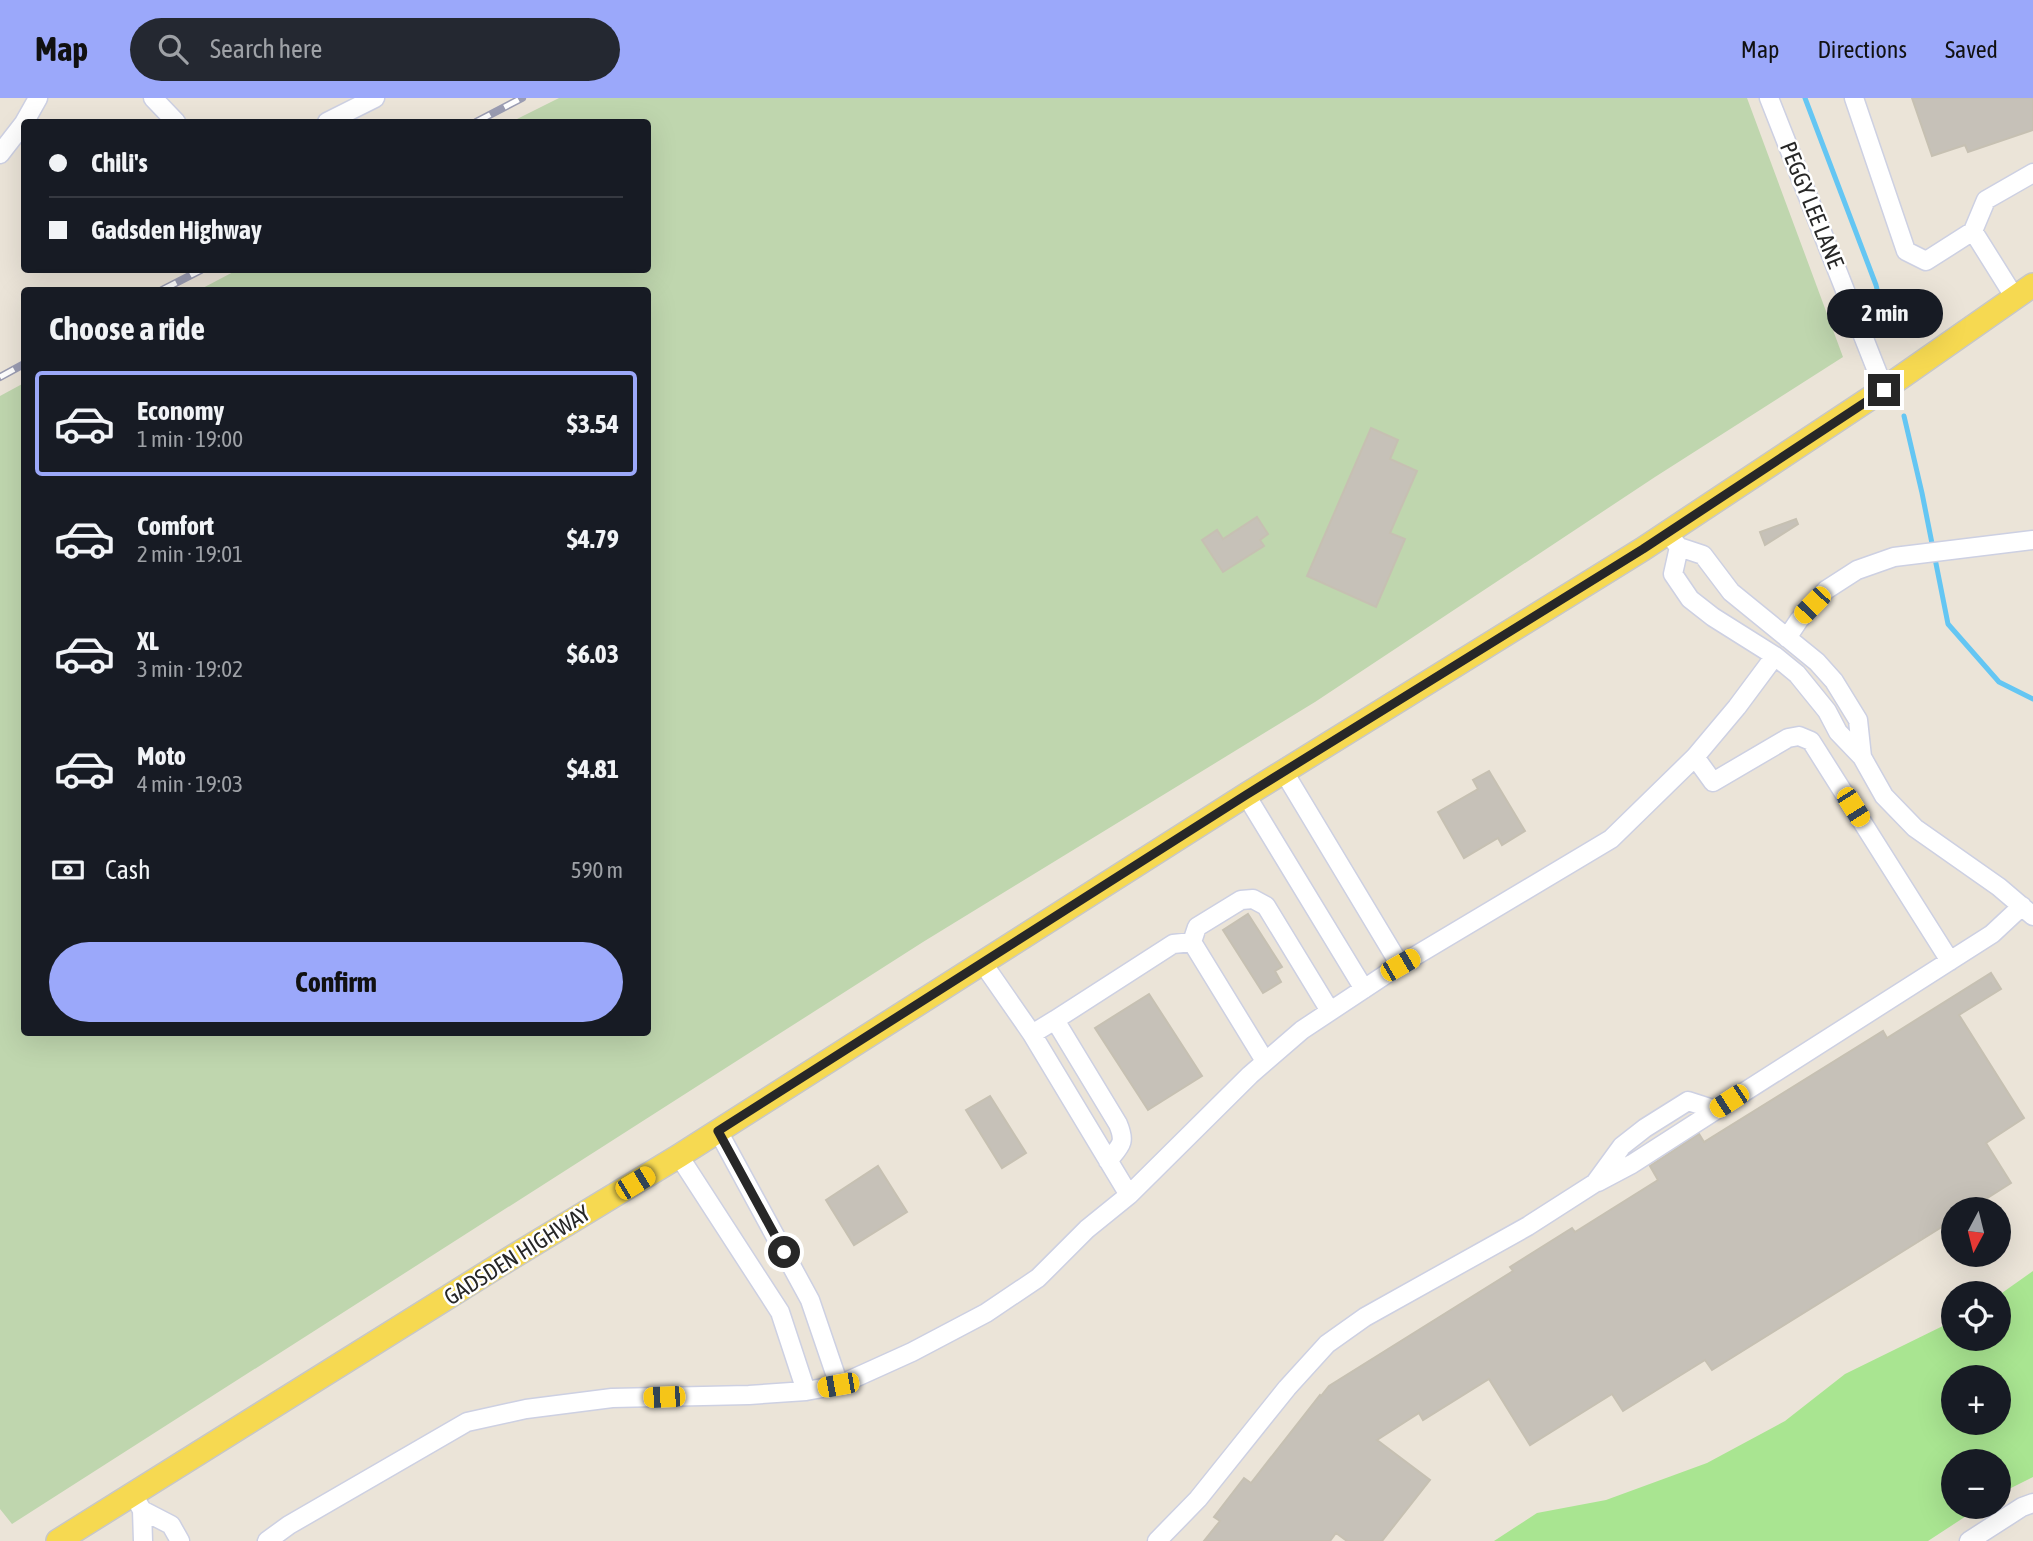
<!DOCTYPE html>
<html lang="en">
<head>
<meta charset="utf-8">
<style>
	:root { --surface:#171b24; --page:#242831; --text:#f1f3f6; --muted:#9ea1a6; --line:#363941; --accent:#9ba8fa }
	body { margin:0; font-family:"Asap Condensed",sans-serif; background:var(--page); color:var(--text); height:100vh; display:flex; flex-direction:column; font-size:26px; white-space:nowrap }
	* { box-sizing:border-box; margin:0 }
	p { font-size:23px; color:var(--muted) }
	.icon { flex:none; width:38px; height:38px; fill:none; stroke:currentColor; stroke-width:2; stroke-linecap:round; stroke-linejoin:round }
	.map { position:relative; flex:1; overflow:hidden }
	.side { position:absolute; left:21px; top:189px; width:630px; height:749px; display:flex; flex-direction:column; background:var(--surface); border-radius:7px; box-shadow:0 7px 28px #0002 }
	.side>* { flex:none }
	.top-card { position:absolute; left:21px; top:21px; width:630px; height:154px; border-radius:7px; box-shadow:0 7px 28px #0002; display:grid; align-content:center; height:154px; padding:0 28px; background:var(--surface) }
	.needle { width:46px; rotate:187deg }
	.controls { position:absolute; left:1941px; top:1099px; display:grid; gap:14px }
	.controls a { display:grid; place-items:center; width:70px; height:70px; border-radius:50%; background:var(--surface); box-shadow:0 7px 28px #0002; font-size:35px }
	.end { position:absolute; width:32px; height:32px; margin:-16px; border:9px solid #272727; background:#fff; box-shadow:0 0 0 4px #fff }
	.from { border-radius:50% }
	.bubble { position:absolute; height:49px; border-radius:24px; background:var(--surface); box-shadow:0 7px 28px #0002; font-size:23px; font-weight:700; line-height:49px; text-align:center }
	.car { position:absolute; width:21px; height:42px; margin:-21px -10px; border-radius:9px; box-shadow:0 0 5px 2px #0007; background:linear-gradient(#f5c518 24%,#345 0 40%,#f5c518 0 76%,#345 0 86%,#f5c518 0) }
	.top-card b { display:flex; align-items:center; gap:24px; height:66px; font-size:26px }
	.top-card b+b { border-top:2px solid var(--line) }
	.top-card i { width:18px; height:18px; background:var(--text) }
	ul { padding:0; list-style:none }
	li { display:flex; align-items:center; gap:21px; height:105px; margin:0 14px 10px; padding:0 14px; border:4px solid transparent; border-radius:7px }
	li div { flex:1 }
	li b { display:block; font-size:26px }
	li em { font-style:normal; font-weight:700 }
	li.on { border-color:var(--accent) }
	li>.icon { width:63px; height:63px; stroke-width:1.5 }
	h2 { padding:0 28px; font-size:32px; line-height:84px }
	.pay { display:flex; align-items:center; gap:18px; height:77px; padding:0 28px; font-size:26px }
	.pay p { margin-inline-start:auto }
	.button { display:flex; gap:14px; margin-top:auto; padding:14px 28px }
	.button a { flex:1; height:80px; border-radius:42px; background:var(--accent); color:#111; font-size:28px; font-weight:700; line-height:80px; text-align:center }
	header { display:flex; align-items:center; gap:42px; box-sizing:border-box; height:98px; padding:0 35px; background:var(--accent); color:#111 }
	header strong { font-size:33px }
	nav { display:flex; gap:38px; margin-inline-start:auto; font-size:24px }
	.search { width:490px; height:63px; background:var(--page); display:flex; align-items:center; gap:18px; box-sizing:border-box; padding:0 24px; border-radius:38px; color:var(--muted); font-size:26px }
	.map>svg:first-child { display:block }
</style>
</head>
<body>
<header>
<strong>Map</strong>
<div class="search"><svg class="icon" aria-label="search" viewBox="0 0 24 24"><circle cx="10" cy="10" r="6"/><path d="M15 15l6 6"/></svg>Search here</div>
<nav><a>Map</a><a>Directions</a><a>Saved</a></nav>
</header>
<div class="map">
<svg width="2033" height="1443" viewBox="0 0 2033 1443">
	<rect width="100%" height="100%" fill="#ebe4d8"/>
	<path fill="#a9e591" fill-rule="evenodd" d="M2033,1173V1379L1999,1396L1998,1363H1953V1409H1980L1928,1443H1494L1537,1415L1606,1402L1707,1365L1785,1323L1845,1276L1953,1223V1241H1998L1999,1197ZM1953,1279H1998V1325H1953Z"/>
	<path fill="#bfd6ae" d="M559,0H1747L1843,259L1655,379L1315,604L923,844L12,1426L0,1411V298L24,285V934H648V192H199L237,172H648V24H511Z"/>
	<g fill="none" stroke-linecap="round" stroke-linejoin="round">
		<path stroke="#64c6f3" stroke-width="5" d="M1805,0L1876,187L1887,232
			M1904,318L1922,395L1948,526L1999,584L2033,601"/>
	</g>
	<path fill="#c6c1b8" stroke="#c6c0b2" stroke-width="2" d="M1912,0H2033V32L1968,54L1965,47L1932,58Z
		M1371,330L1398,342L1390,361L1417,373L1390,435L1405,441L1376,509L1307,478Z
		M1257,419L1268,436L1260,442L1264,448L1223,474L1202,442L1217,432L1223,441Z
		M1796,421L1798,426L1765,447L1760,434Z
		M1489,673L1525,733L1502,747L1498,740L1464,760L1438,714L1478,691L1473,682Z
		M1248,816L1282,869L1275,873L1281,884L1263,895L1223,832Z
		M1991,875L2001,891L1959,917L2024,1020L1986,1045L2011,1085L1970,1111H1953V1122L1712,1272L1705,1262L1623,1313L1612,1296L1530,1347L1489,1281L1423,1322L1419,1315L1377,1342L1430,1382L1382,1443H1347L1336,1435L1330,1443H1204L1220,1423L1214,1419L1244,1380L1251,1385L1320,1297L1321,1298L1329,1288L1513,1173L1510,1169L1572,1130L1575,1134L1658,1082L1650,1068L1699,1036L1704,1044L1883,933L1887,940Z
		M1149,896L1202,978L1148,1012L1095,930Z
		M990,998L1026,1055L1002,1070L966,1012Z
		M878,1068L907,1114L854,1147L826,1102Z"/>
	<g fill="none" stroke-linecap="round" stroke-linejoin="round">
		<g stroke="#cdd0e2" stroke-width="21">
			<path id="minor" d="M153,0L176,24
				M1769,0L1884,291
				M1854,0L1906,153L1926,163L1973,133L1986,102L2033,75
				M327,24L375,0
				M0,56L24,25L38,0
				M1973,133L2015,200
				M1673,442L1679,449L1703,457L1731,494L1817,564L1834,583L1858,622L1862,659
				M1679,449L1673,476L1690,501L1713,519L1775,558L1797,576L1827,613L1838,634L1862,659L1884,698L1915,730L1999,789L2033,818
				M1787,540L1799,522L1826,492L1857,472L1894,459L2033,442
				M1695,659L1713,684L1788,640L1799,638L1811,643L1950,863
				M1284,674L1400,867
				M1246,697L1364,891
				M982,864L1032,936L1129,1097
				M1055,922L1173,846L1192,844
				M1032,936L1055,922L1118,1026C1126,1045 1121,1047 1108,1063
				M1265,963L1192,844L1197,829L1241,802L1253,801L1266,808L1330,913
				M718,1033L810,1202L839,1287
				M679,1058L780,1214L806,1293
				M1598,1084L1632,1066L1716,1012
				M138,1405L142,1412L143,1443
				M142,1412L171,1427L180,1443
				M267,1443L289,1427L467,1324L526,1311L612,1300L749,1297L806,1293L839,1287L912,1254L986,1215L1038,1180L1087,1131L1129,1097L1250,977L1302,932L1400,867L1611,741L1695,659L1737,609L1775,558
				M1157,1443L1198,1401L1287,1290L1327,1246L1365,1219L1528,1128L1595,1085L1622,1048L1645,1030L1688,1003L1716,1012L1992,836L2022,808
				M1969,1443L2022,1409L2033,1405"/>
		</g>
		<g stroke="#c7c7c7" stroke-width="26">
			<path id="major" d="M58,1443L501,1166L679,1058L1246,697L1643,451L1884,291L2033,187"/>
		</g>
		<use href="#minor" stroke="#fff" stroke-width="18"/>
		<use href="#major" stroke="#f6d951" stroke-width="23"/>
		<g stroke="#9b9db3" stroke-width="8">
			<path id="rail" d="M476,24L522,0
				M162,192L201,172
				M0,279L24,266"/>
		</g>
		<use href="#rail" stroke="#fff" stroke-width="5" stroke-dasharray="16" stroke-linecap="butt"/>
	</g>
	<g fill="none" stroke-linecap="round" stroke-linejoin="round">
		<path stroke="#272727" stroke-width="9" d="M784,1154L718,1033L1246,697L1643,451L1884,292"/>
	</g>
	<g text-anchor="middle" stroke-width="5" stroke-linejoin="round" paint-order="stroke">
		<g font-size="23" fill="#272727" stroke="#fff">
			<text transform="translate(1812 107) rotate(68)" y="8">PEGGY LEE LANE</text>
			<text transform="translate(517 1157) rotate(-32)" y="8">GADSDEN HIGHWAY</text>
		</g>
	</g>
</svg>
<div class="controls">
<a><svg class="needle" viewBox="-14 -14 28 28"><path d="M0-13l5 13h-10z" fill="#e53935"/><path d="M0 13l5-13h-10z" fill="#9ea1a6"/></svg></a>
<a><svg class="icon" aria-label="locate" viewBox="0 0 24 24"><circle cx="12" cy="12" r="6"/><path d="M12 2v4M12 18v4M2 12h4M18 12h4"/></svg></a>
<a>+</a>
<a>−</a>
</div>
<i class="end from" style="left:784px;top:1154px"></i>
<i class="end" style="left:1884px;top:292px"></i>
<div class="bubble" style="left:1827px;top:191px;width:116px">2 min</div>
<i class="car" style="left:1812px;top:507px;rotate:224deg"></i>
<i class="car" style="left:1853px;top:709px;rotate:148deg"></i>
<i class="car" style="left:1400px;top:867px;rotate:60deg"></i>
<i class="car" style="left:1729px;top:1003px;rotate:237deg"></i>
<i class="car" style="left:635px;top:1085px;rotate:59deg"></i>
<i class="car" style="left:838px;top:1287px;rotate:260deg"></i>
<i class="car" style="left:664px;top:1299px;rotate:268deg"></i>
<div class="top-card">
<b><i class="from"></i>Chili's</b>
<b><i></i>Gadsden Highway</b>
</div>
<section class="side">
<h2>Choose a ride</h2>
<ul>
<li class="on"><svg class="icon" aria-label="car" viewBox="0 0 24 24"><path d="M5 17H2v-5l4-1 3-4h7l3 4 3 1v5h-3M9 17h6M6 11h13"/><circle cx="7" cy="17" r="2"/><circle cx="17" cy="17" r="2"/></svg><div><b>Economy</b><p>1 min · 19:00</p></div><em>$3.54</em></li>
<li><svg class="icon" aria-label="car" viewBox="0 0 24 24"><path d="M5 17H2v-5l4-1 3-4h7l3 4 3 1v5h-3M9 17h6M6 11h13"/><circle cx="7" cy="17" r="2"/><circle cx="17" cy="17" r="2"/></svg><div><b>Comfort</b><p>2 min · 19:01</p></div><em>$4.79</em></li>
<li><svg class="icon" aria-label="car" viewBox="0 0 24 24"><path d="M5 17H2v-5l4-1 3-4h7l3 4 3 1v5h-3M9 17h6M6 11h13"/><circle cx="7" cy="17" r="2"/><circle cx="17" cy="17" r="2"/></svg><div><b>XL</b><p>3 min · 19:02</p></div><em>$6.03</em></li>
<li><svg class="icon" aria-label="car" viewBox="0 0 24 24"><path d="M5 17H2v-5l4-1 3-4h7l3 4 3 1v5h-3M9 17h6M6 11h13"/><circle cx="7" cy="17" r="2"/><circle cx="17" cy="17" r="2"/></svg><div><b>Moto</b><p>4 min · 19:03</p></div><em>$4.81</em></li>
</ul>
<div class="pay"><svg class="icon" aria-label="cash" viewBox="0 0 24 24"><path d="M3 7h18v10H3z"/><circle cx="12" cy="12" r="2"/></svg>Cash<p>590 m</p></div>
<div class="button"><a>Confirm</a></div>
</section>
</div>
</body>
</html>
